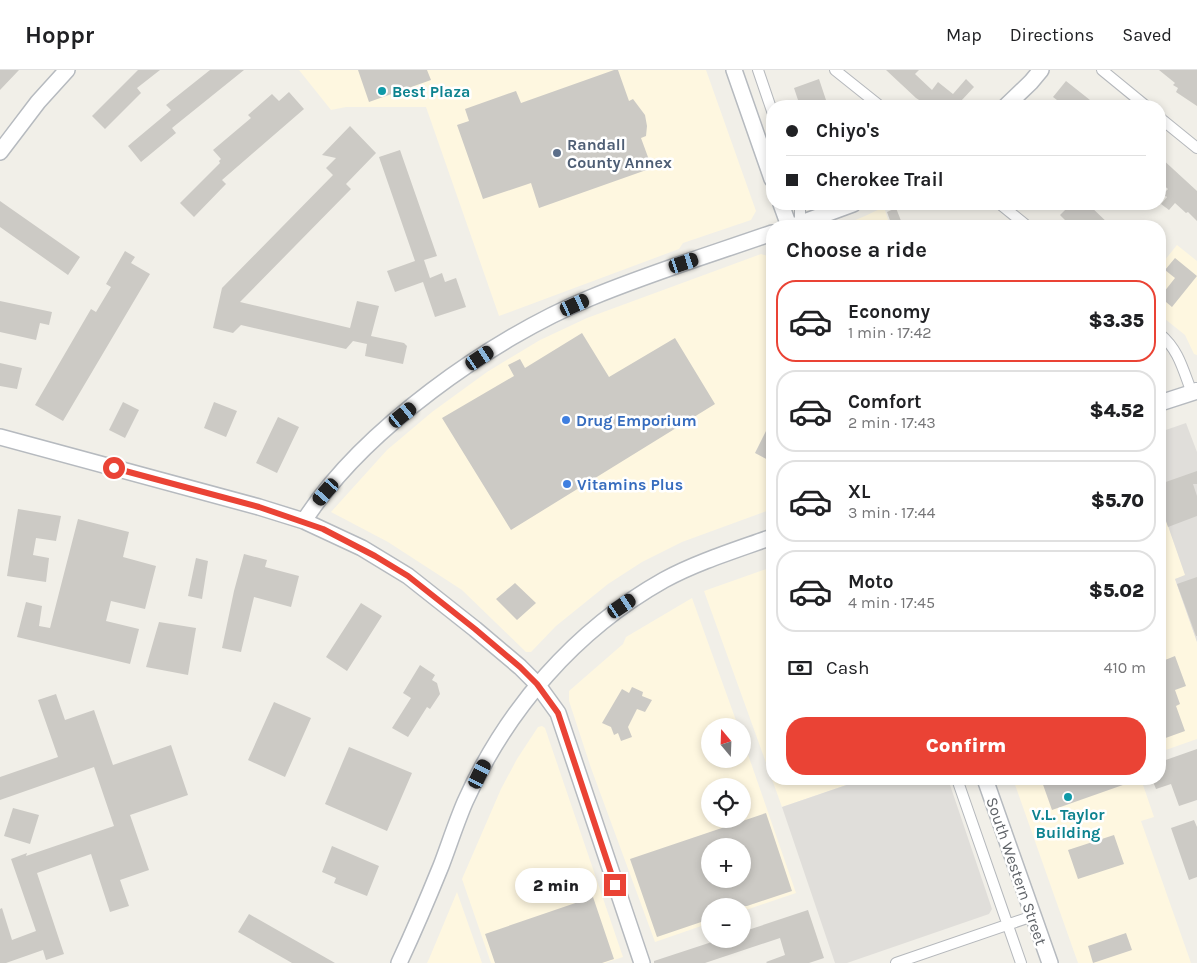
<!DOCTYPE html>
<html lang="en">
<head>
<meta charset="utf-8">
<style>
	:root { --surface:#fff; --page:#f6f6f6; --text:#202124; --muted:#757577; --line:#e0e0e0; --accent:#ea4335 }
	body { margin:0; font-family:Karla,sans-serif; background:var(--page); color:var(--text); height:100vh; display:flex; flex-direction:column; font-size:19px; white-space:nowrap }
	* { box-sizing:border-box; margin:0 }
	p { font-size:16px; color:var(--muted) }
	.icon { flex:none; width:28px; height:28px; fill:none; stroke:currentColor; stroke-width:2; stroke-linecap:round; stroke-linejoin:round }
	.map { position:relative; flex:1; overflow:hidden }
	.details { position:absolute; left:766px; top:150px; width:400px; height:565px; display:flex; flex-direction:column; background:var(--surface); border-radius:20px; box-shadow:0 2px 8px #0003 }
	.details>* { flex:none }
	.top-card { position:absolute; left:766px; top:30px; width:400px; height:110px; border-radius:20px; box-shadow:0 2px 8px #0003; display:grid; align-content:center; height:110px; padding:0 20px; background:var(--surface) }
	.needle { width:32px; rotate:341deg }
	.controls { position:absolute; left:701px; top:648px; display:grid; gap:10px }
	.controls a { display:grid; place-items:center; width:50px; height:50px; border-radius:50%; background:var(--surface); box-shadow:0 2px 8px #0003; font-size:25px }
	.end { position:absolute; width:22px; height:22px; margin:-11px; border:6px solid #ea4335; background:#fff; box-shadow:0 0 0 2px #fff }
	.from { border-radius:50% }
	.bubble { position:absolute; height:35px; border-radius:18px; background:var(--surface); box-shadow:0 2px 8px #0003; font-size:16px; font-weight:800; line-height:35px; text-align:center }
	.car { position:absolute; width:15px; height:30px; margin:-15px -8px; border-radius:6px; box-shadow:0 0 4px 1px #0007; background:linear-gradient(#222 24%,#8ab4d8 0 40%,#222 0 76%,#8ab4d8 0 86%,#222 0) }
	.top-card b { display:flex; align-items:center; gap:18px; height:48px; font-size:19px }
	.top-card b+b { border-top:1px solid var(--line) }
	.top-card i { width:12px; height:12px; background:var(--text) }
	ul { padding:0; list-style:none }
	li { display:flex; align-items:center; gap:15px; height:82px; margin:0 10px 8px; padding:0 10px; border:2px solid var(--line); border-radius:20px }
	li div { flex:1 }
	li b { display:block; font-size:19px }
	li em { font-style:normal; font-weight:800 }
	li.current { border-color:var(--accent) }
	li>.icon { width:45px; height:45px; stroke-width:1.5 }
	h2 { padding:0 20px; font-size:22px; line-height:60px }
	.pay { display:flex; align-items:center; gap:12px; height:55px; padding:0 20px; font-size:19px }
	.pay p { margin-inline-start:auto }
	.button { display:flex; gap:10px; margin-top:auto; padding:10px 20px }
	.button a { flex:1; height:58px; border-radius:20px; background:var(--accent); color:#fff; font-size:20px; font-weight:800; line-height:58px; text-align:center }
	header { display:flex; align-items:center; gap:30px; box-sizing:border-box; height:70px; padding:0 25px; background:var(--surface); border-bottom:1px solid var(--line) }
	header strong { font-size:24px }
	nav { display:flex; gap:28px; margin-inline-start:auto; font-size:18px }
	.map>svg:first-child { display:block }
</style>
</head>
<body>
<header>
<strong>Hoppr</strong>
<nav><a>Map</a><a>Directions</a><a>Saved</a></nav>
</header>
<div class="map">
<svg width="1197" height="893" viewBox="0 0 1197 893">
	<rect width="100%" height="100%" fill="#f1efe8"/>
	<path fill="#fef7e0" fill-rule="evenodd" d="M299,0H706L756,141L751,150L683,173L679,179L499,246L426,37H346L331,40Z
		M884,137L890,156H841L865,146Z
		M1177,175L1197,191V285L1194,284L1185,265L1160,245V196Z
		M761,184L771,187L772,191V439L682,472L642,492L608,514L556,556L531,582H526L462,520L388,472L331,442L387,380L432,342L487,302L540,270L587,248Z
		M1160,362L1197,419L1170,461L1186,506L1175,509L1197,572V669L1160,682Z
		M772,497V709H864L782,737L704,521Z
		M692,528L738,656H710V689H742L743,670L796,823L743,841L742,836H710V853L655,872L591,698L569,631V621L623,574L626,567ZM710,716H742V749H710ZM710,776H742V809H710Z
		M542,656L545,658L623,887L605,893H491L462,809L501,719L517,689L538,657Z
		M1013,709H1141L1154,747L1141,751L1191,893H1078Z
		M457,822L482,893H427L429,889Z"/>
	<path fill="#e0deda" d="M1186,353L1197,382V572L1175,509L1185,505L1160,433V362Z
		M864,709H948L992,839L989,844L847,893H835L782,737Z"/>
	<path fill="#cccac5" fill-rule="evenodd" d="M0,0H19L0,20Z
		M138,0H160L137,18L141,23L105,59L92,46Z
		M210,0H244L172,58L176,63L141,92L128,76L171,40L166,35Z
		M358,0H427L431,10L369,32Z
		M614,0H618L629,31L633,29L645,45L647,56L646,66L641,68L652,98L539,138L531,113L483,129L457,55L469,51L465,39L516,21L521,33Z
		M886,0H919L915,4L932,20L938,12L953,24L966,9L974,17L961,31L967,36H928L916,28Z
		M1159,0H1197V36L1176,22L1178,18L1173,15L1175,13Z
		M819,9L828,36H800L794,18Z
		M1066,11L1090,30L1084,36H1065L1053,27Z
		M289,22L304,39L222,110L226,114L194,147L180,133L220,93L219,91L221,89L213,80L251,48L248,45L272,24L279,31Z
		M350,56L376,83L346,114L351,119L240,232L350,258L357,231L379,236L371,266L404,273L407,276L403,294L365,286L367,274L353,271L346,279L241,255L233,263L213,258L222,218L333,105L326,98L336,88L322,85Z
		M400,80L437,186L424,190L430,208L442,203L445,212L456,208L466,237L435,247L423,212L395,222L387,201L415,191L379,87Z
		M1160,87L1197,121V151L1188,142L1186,143L1175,133L1169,140L1161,134L1167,127L1163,124L1168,119L1160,112Z
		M0,131L80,187L68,205L0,157Z
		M1071,134H1088L1111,156H1078L1073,151L1070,155L1060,145Z
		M896,138L903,156H892L887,142Z
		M125,181L135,187L131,193L150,204L63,351L35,335L91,239L96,242L111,217L106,214Z
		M1175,188L1197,206L1172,237L1160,227L1175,208L1165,200Z
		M0,231L52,242L49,255L40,253L36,270L0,262Z
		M582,263L609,307L675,268L715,334L511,460L442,348L514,306L508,295L520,289L525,298Z
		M0,293L22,298L17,319L0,316Z
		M123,332L139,340L125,368L109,360Z
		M214,332L237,341L226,367L204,358Z
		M278,347L299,357L277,403L256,393Z
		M772,349V392L755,383Z
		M1197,401V414H1193L1197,426V446L1168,457L1160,433V414Z
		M18,439L61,446L56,471L36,468L33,485L49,488L46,512L7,506Z
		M78,449L129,462L123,487L156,496L145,539L111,531L106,551L139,559L130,594L17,567L26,532L42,536L39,556L50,558Z
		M244,484L267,490L265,497L299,506L291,537L254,527L241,582L222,578L234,521Z
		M196,488L208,491L202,529L188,526Z
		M1197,507V566H1196L1177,514Z
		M515,513L536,533L517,550L496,529Z
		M361,533L382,546L347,601L326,587Z
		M159,552L196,558L188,605L146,597Z
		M1175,586L1186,616L1175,620L1180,634L1176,636L1185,661L1160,670V592Z
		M420,595L435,605L432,610L437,613L440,624L430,639L427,637L408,667L392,658L411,628L403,623Z
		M632,617L643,622L642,626L652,630L645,642L637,639L628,657L632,667L621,671L618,663L614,665L611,657L602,653L622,619L629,623Z
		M56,624L65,650L94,640L113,695L171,675L188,725L130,745L149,800L120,810L129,836L110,842L91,784L37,803L64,884L46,890L43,880L6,893H0V839L2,838L12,870L36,861L11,789L27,783L26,786L114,756L94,697L0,730V707L58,687L38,630Z
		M274,632L311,648L285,707L248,690Z
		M349,677L412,703L387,761L325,734Z
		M1197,679V730L1179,736L1171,714L1156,719L1152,709H1160V692Z
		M1041,709H1137V710L1052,740Z
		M13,738L39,745L30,774L4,766Z
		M766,743L792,821L747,836H710V849L657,867L630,789ZM710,776H742V809H710Z
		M1194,750L1197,757V807L1189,810L1171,758Z
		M1114,765L1124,794L1078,809L1068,780Z
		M332,776L379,796L367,826L334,813L336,808L322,802Z
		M593,827L614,889L602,893H495L485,864Z
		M808,840L824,888L809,893H767L766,892L785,885L780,868L705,893H654V891L721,869H742V862Z
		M249,844L335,893H292L238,862Z
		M1126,863L1132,880L1093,893L1088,876Z"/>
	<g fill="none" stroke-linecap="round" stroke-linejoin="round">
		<g stroke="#b5b8bc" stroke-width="12">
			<path id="street" d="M758,0L772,41
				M835,0L880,36
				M1102,0L1146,36
				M1160,48L1197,78
				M1000,134L1027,156
				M800,154V134
				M1160,264C1179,280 1183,300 1192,323L1196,318
				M957,709L1021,893
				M896,893L1033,846"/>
		</g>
		<g stroke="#b6babf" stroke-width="18">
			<path id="secondary" d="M734,0L772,109
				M1006,36L1031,12L1041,0
				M0,82L38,32L67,0
				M781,134L789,156
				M793,156L853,134
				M1160,333L1197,321
				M0,367L259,437L304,451L362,478L408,506L475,559L520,597L537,614L558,643L642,893
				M304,451C361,361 492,268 590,228C650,203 712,184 772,163
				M985,709L1050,893
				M399,893C414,861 428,828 441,796C449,775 456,753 465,732C506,640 575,560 664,510C697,492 736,480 772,467"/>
		</g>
		<use href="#street" stroke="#fff" stroke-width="10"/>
		<use href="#secondary" stroke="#fff" stroke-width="15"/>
	</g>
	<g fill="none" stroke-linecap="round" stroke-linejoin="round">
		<path stroke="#ea4335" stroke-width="6" d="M114,398L259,437L323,459L375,486L408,506L475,559L520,597L537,614L558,643L615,815"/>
	</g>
	<g fill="#0f9aa8" stroke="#fff" stroke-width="2">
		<circle cx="382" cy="21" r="5"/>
		<circle cx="1068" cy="727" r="5"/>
	</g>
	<circle fill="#5c6f8a" stroke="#fff" stroke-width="2" cx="557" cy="83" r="5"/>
	<g fill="#3f7fe0" stroke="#fff" stroke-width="2">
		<circle cx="566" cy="350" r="5"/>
		<circle cx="567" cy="414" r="5"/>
	</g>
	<g text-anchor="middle" stroke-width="5" stroke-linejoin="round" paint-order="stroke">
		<g font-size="16" font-weight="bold" fill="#0d838f" stroke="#fff" text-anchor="start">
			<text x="392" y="27">Best Plaza</text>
			<text x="1068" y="750" text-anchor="middle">V.L. Taylor<tspan x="1068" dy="18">Building</tspan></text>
		</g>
		<g font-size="16" font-weight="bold" fill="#4e5e75" stroke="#fff" text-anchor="start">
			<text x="567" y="80">Randall<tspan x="567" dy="18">County Annex</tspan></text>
		</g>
		<g font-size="16" font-weight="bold" fill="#366cbe" stroke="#fff" text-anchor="start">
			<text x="576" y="356">Drug Emporium</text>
			<text x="577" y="420">Vitamins Plus</text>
		</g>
		<g font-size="16" fill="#5f6368" stroke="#fff">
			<text transform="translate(1017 801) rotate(71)" y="6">South Western Street</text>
		</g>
	</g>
</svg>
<div class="controls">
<a><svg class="needle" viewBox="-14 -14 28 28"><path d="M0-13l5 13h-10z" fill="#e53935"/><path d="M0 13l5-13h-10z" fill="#757577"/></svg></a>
<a><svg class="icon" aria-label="locate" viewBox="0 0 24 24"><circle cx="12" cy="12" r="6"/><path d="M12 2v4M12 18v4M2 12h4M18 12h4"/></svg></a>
<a>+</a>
<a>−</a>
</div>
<i class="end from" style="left:114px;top:398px"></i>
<i class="end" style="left:615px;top:815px"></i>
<div class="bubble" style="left:515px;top:798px;width:82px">2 min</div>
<i class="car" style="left:684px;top:193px;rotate:72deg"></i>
<i class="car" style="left:575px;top:235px;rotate:65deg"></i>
<i class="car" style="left:480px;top:288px;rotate:56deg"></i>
<i class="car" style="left:403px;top:345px;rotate:51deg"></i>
<i class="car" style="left:326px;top:422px;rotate:221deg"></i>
<i class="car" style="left:622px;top:536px;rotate:56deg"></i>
<i class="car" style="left:480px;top:704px;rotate:26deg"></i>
<div class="top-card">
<b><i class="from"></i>Chiyo's</b>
<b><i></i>Cherokee Trail</b>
</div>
<section class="details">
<h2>Choose a ride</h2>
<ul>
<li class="current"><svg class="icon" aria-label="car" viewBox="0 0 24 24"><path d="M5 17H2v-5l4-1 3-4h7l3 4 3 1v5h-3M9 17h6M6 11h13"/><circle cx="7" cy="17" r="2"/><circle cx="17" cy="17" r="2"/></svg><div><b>Economy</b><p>1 min · 17:42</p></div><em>$3.35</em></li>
<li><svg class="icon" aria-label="car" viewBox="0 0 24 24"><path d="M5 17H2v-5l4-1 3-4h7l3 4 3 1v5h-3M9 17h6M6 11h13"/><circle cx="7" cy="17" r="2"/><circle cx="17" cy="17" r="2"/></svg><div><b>Comfort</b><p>2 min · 17:43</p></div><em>$4.52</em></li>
<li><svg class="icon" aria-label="car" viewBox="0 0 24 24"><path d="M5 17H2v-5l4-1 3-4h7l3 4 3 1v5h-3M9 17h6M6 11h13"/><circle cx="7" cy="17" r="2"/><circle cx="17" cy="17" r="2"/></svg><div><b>XL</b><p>3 min · 17:44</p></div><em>$5.70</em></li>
<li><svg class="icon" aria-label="car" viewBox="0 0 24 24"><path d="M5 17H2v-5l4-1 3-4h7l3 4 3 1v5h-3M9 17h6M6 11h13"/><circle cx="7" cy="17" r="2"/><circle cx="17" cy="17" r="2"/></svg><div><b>Moto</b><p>4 min · 17:45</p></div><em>$5.02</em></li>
</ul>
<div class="pay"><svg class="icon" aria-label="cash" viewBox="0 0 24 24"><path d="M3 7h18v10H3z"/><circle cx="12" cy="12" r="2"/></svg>Cash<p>410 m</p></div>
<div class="button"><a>Confirm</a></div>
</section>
</div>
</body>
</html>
